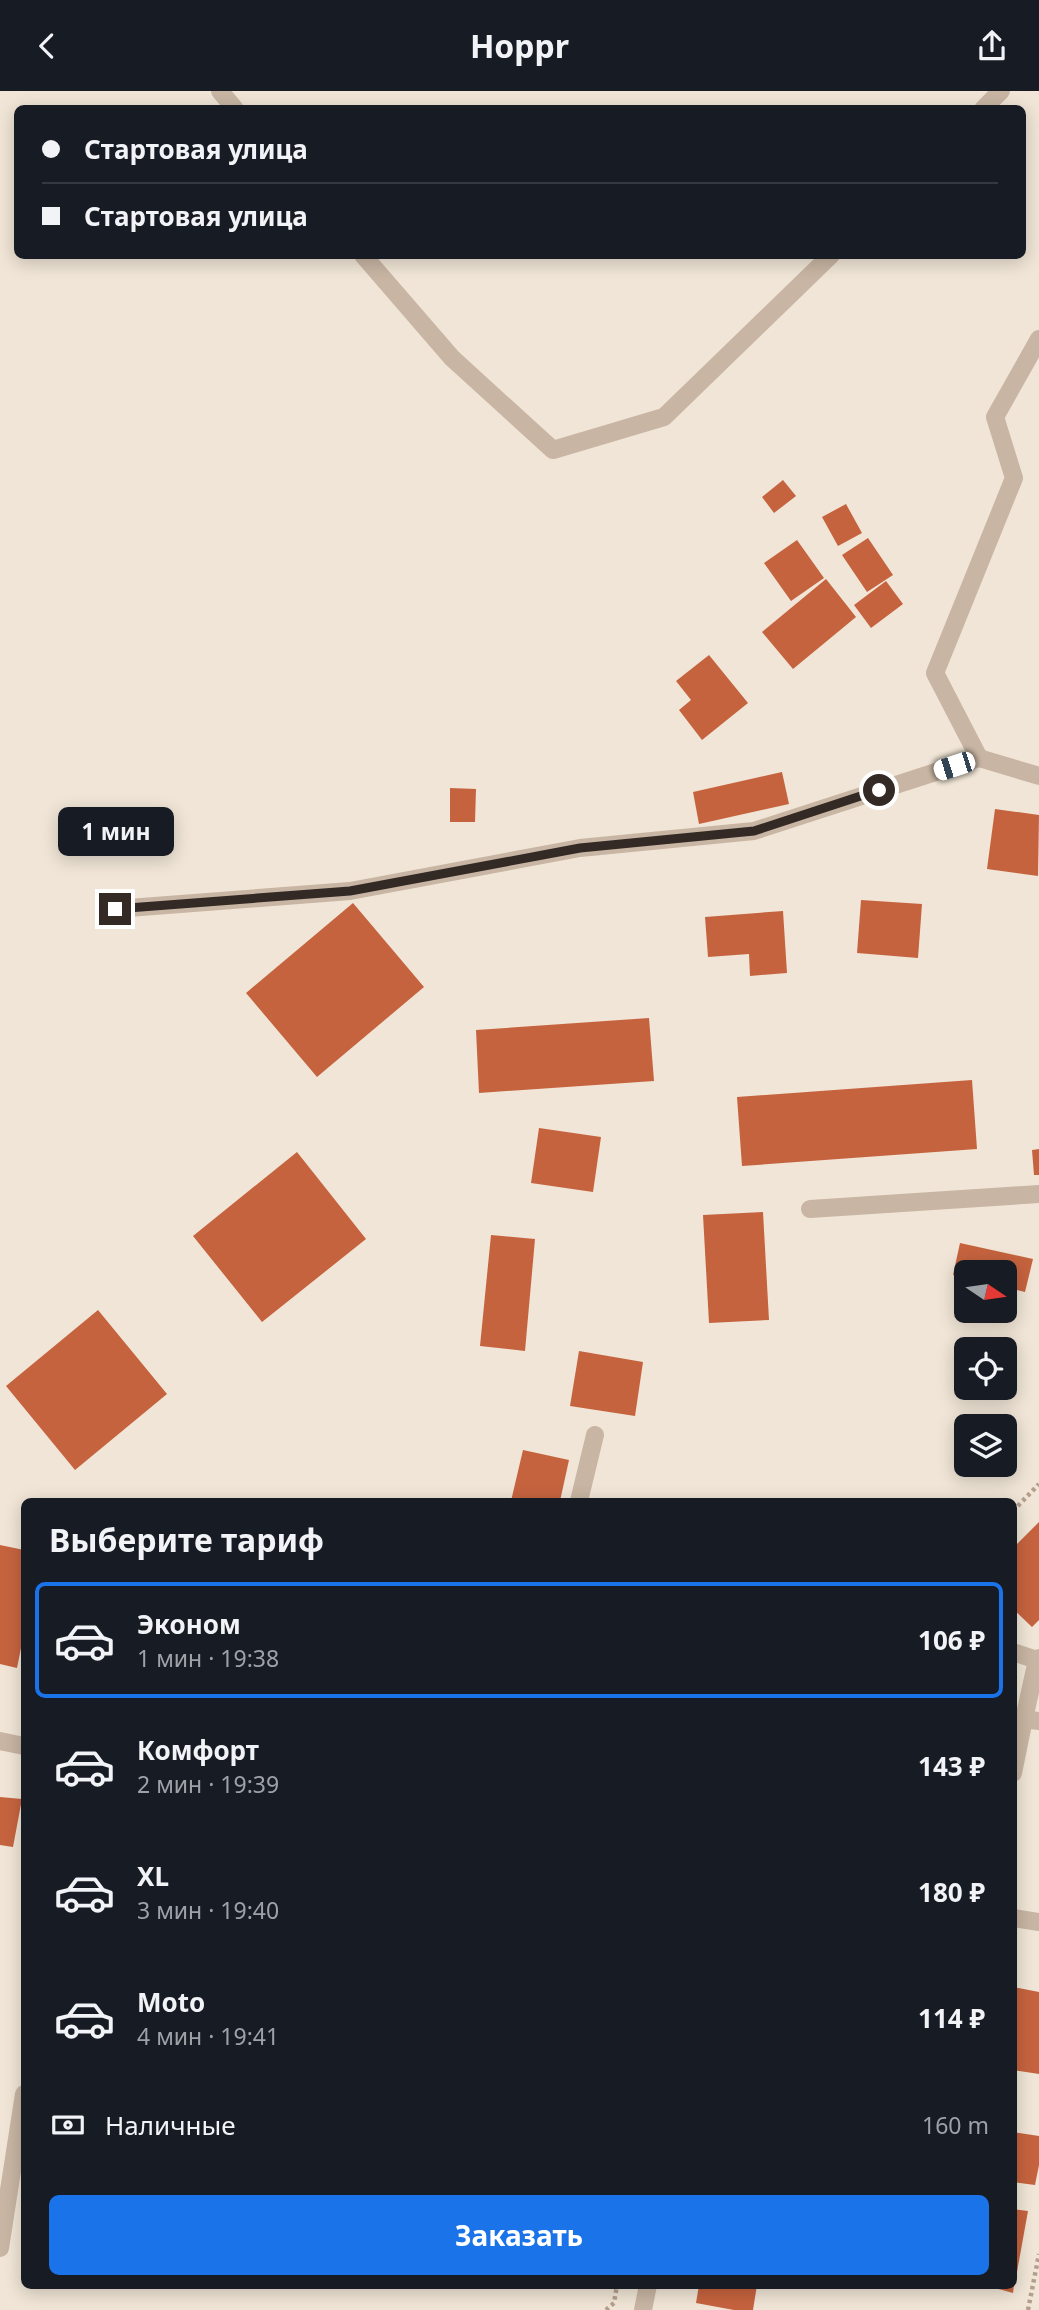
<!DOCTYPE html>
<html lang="ru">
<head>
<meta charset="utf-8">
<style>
	:root { --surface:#171b24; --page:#242831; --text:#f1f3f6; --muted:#9ea1a6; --line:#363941; --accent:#1a73e8 }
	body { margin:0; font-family:"Noto Sans",sans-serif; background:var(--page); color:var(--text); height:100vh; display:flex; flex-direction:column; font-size:26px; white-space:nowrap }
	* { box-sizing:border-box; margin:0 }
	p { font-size:23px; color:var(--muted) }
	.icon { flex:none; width:38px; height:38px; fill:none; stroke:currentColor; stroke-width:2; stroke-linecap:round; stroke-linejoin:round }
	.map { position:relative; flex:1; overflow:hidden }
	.panel { position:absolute; left:21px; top:1407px; width:996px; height:791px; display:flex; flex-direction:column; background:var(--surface); border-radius:10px; box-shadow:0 4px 18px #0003 }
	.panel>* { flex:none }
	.top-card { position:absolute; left:14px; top:14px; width:1012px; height:154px; border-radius:10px; box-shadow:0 4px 18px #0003; display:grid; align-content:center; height:154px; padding:0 28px; background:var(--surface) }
	.needle { width:46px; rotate:103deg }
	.tools { position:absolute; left:954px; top:1169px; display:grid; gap:14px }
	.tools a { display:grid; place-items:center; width:63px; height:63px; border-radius:10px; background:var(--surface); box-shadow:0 4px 18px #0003; font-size:35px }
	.end { position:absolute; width:32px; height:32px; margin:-16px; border:9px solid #332a25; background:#fff; box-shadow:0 0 0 4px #fff }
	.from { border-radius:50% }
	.bubble { position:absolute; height:49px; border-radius:10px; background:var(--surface); box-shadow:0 4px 18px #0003; font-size:23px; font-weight:700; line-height:49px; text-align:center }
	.car { position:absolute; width:21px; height:42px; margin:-21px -10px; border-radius:9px; box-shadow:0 0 5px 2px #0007; background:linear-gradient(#fff 24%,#345 0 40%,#fff 0 76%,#345 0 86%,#fff 0) }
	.top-card b { display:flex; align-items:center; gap:24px; height:66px; font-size:26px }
	.top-card b+b { border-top:2px solid var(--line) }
	.top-card i { width:18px; height:18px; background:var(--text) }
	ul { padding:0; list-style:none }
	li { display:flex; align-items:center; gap:21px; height:116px; margin:0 14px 10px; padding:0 14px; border:4px solid transparent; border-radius:10px }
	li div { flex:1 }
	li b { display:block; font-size:26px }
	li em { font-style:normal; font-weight:700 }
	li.current { border-color:var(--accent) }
	li>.icon { width:63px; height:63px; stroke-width:1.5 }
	h2 { padding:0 28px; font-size:32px; line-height:84px }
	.pay { display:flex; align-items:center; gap:18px; height:77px; padding:0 28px; font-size:26px }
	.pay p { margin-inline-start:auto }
	.primary-button { display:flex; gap:14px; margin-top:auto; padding:14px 28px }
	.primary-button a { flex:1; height:80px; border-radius:10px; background:var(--accent); color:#fff; font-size:28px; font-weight:700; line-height:80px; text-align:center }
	header { display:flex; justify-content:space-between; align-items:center; height:91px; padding:0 28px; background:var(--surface); font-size:32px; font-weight:700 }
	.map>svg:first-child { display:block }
</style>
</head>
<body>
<header><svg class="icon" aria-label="back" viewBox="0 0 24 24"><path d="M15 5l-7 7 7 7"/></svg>Hoppr<svg class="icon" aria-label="share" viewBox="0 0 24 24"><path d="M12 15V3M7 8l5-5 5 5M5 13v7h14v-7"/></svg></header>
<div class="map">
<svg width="1039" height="2219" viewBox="0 0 1039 2219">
	<rect width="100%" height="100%" fill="#f0e5d6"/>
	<path fill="#c6633f" d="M783,389L796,405L774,422L762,406Z
		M846,413L862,442L838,455L822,426Z
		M868,447L893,484L867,501L842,464Z
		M797,449L824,487L791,510L764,472Z
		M826,488L856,526L793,578L762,541Z
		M886,490L903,513L871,537L854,514Z
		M709,564L748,612L702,649L679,619L691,609L676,590Z
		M782,681L789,713L699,733L693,701Z
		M450,697L476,698L475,731H450Z
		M995,718L1039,724L1038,785L987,778Z
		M861,809L922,813L918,867L857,862Z
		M353,812L424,896L317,986L246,902Z
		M783,820L787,882L750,885L749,863L708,866L705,826Z
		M649,927L654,990L479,1002L476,939Z
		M972,989L977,1058L742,1075L737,1006Z
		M539,1037L601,1046L593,1101L531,1092Z
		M1039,1058V1084H1034L1032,1059Z
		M297,1061L366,1148L262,1231L193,1145Z
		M763,1121L769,1229L709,1232L703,1124Z
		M491,1144L535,1148L525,1260L480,1255Z
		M960,1152L1033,1168L1025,1201L1004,1196V1181H966V1187L953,1184Z
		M98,1219L167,1303L75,1379L6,1295Z
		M579,1260L643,1271L635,1325L570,1315Z
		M523,1359L569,1369L560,1410H511Z
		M1039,1431V1529L1032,1536L1013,1518V1457Z
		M0,1454L24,1459V1542L17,1577L0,1573Z
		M0,1706L22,1708L13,1756L0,1754Z
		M1013,1896L1039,1901V1983L1013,1979Z
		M1013,2041L1039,2045V2074L1035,2094L1013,2091Z
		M1013,2118L1028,2120L1015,2192H1013Z
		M699,2194H757L753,2219H734L696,2212Z
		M984,2194H1014L1013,2202Z"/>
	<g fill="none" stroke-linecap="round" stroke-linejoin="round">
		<path stroke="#b49f8d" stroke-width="4.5" stroke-dasharray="3.5 3.5" stroke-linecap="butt" d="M1013,1420L1039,1393
			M606,2219L614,2212L617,2194
			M1028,2219L1039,2163"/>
		<path stroke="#c8b5a3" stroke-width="18" d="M979,667L935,582L1014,387L995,326L1039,248
			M810,1118L1039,1103
			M579,1410L595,1344
			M1013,1561L1037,1569
			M1039,1567L1037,1569L1024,1628L1039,1630
			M1013,1682L1024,1628"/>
		<path stroke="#c8b5a3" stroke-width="18" d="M220,0L235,18
			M983,18L1001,0
			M363,164L452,267L553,359L664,326L831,164
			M115,818L350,800L580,757L754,740L979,667L1039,685
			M0,1650L24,1655
			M1013,1827L1039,1831
			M0,2157L24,2003
			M643,2219L648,2194"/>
	</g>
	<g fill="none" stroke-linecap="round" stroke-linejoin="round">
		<path stroke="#332a25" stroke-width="9" d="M115,818L350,800L580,757L754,740L879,699"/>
	</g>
</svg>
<div class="tools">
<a><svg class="needle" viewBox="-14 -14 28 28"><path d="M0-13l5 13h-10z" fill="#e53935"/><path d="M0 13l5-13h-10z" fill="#9ea1a6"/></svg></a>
<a><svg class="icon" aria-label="locate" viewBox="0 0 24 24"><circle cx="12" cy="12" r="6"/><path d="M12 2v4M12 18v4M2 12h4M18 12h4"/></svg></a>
<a><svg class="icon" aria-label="layers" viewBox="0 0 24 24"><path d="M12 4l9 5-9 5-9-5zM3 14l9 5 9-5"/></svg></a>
</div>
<i class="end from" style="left:879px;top:699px"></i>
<i class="end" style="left:115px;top:818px"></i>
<div class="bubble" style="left:58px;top:716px;width:116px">1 мин</div>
<i class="car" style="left:954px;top:675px;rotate:252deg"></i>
<div class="top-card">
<b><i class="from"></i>Стартовая улица</b>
<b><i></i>Стартовая улица</b>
</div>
<section class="panel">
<h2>Выберите тариф</h2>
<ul>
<li class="current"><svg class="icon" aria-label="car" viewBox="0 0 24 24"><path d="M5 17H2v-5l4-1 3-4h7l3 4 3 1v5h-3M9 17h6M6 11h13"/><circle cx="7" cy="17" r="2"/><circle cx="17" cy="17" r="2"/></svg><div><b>Эконом</b><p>1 мин · 19:38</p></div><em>106 ₽</em></li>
<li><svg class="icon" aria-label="car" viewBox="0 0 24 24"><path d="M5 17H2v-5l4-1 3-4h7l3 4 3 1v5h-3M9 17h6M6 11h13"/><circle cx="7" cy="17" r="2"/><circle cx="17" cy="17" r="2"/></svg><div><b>Комфорт</b><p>2 мин · 19:39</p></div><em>143 ₽</em></li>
<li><svg class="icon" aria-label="car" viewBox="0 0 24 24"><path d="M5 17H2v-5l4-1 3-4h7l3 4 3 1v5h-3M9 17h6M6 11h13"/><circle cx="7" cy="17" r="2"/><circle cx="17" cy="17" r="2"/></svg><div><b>XL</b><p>3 мин · 19:40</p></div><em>180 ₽</em></li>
<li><svg class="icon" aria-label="car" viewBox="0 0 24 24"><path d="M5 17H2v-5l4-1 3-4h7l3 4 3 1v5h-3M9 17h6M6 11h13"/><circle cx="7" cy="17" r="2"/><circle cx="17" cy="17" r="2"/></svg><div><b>Moto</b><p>4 мин · 19:41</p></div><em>114 ₽</em></li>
</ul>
<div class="pay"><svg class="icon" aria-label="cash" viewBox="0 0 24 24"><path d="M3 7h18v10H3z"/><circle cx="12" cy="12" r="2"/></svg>Наличные<p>160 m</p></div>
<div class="primary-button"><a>Заказать</a></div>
</section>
</div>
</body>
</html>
